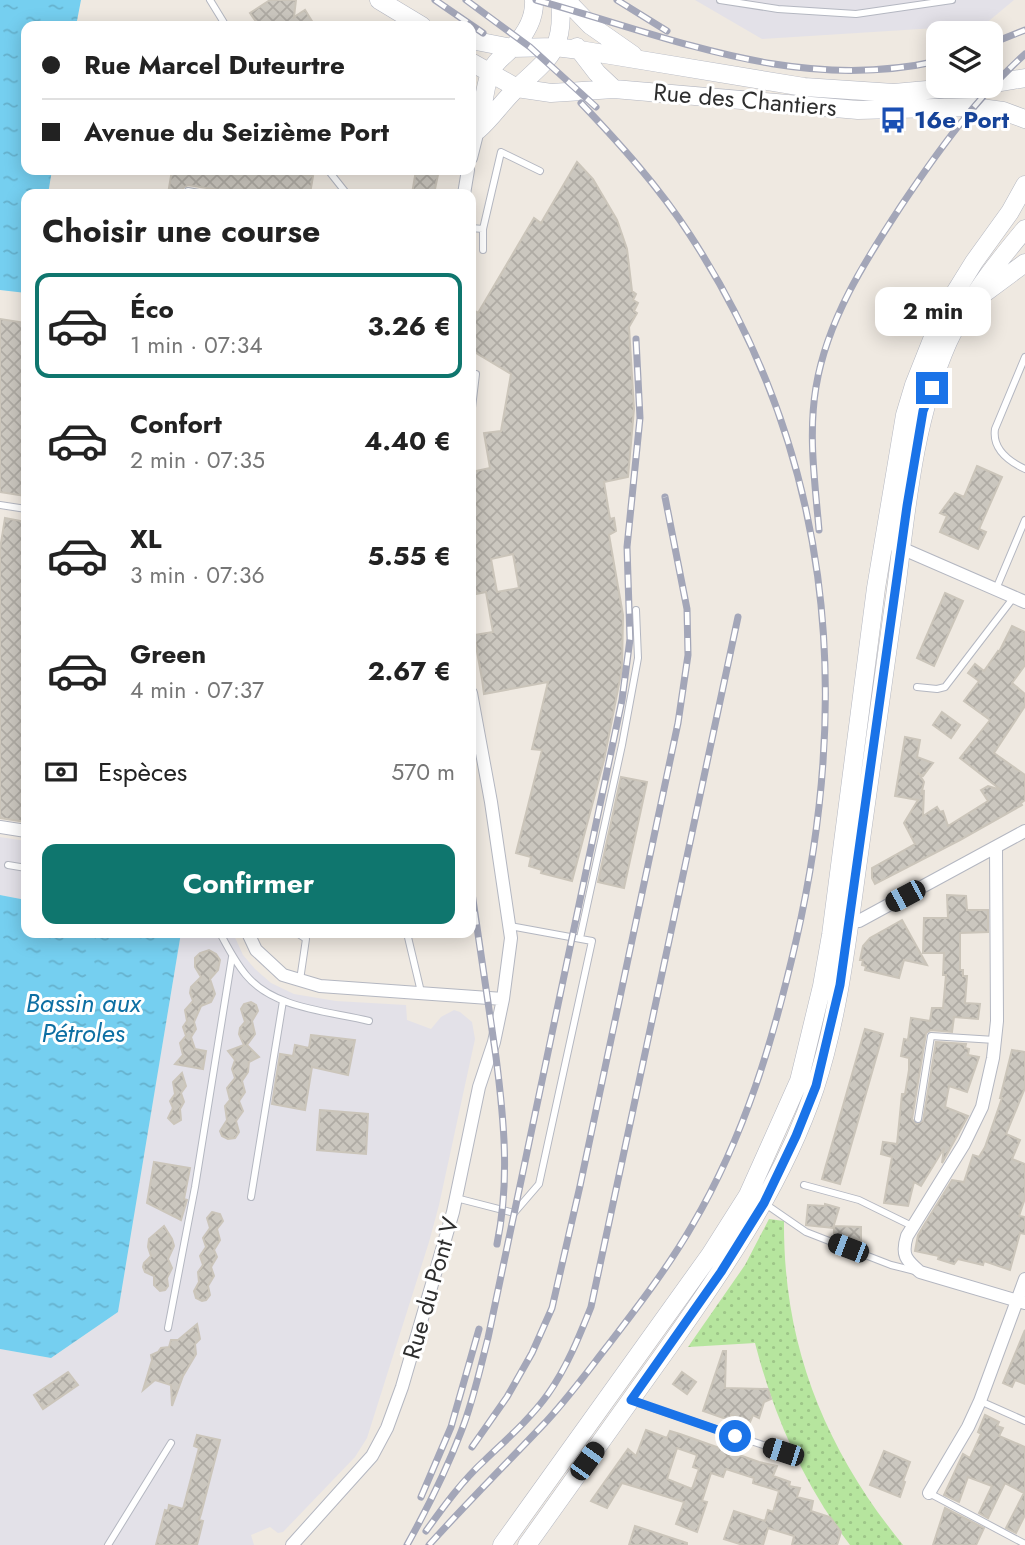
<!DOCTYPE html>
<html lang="fr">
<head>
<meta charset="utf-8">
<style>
	:root { --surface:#fff; --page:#f6f6f6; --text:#222; --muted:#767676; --line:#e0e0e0; --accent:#0f766e }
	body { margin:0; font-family:Jost,sans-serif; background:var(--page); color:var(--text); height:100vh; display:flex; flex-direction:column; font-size:26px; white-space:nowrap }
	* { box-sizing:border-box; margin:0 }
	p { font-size:23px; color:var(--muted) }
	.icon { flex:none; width:38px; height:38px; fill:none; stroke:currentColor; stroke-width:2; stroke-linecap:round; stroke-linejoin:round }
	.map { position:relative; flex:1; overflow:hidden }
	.details { position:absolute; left:21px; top:189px; width:455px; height:749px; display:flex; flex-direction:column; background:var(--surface); border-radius:14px; box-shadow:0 4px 18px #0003 }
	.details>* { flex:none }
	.banner { position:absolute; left:21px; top:21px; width:455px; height:154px; border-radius:14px; box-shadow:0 4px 18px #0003; display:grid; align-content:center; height:154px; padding:0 21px; background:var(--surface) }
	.buttons { position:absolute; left:926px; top:21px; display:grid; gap:14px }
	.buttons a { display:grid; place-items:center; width:77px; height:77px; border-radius:14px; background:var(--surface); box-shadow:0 4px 18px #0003; font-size:35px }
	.end { position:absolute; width:32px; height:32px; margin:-16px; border:9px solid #1a73e8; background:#fff; box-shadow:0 0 0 4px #fff }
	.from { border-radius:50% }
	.bubble { position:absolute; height:49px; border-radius:14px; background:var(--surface); box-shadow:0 4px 18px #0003; font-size:23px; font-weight:700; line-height:49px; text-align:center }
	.car { position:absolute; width:21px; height:42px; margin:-21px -10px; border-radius:9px; box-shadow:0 0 5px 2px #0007; background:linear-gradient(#222 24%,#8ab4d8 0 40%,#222 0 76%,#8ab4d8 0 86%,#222 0) }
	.banner b { display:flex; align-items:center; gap:24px; height:66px; font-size:26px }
	.banner b+b { border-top:2px solid var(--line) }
	.banner i { width:18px; height:18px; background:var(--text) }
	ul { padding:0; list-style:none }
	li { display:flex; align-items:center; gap:21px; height:105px; margin:0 14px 10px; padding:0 7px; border:4px solid transparent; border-radius:14px }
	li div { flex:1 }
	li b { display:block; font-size:26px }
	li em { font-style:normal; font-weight:700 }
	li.on { border-color:var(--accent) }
	li>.icon { width:63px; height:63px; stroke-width:1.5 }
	h2 { padding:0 21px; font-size:32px; line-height:84px }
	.pay { display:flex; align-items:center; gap:18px; height:77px; padding:0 21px; font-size:26px }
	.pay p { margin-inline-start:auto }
	.primary-button { display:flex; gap:14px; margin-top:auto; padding:14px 21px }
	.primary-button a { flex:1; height:80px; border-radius:14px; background:var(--accent); color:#fff; font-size:28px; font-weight:700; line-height:80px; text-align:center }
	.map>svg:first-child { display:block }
</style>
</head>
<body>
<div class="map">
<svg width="1025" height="1545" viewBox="0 0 1025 1545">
	<defs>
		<pattern id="garden-dots" width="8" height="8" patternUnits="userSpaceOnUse" patternTransform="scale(1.75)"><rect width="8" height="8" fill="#b6e59e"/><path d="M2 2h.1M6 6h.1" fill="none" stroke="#9dc588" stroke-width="1.8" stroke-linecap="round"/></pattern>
		<pattern id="water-ripples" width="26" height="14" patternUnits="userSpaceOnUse" patternTransform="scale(1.75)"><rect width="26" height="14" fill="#75cff0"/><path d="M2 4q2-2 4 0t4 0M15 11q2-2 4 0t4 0" fill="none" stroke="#66b2ce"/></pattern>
		<pattern id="building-cross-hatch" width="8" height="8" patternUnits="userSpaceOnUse" patternTransform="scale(1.75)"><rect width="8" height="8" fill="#cbc7bf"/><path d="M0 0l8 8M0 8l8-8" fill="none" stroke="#afaba4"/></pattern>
	</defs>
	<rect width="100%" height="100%" fill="#efe9e1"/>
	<path fill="#e3e1e8" d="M695,0H1014L984,25L762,39Z
		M0,837L26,841V900L0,895Z
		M181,933H233L243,955L255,969L271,983L294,994L336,1001L406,1005L407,1020L431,1029L441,1017L454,1010L460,1012L472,1022L475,1039L439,1205L429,1242L367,1438L355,1457L283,1532L278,1533L270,1527L251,1535L254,1545H0V1349L51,1358L118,1312Z"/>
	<path fill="url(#garden-dots)" d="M769,1219L784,1221C783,1346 825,1449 903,1545H850C804,1485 774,1417 755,1343L688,1347L745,1265Z"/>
	<path fill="url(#water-ripples)" d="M0,0H81L76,26H26V170H52L48,194H26V293L0,290Z
		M0,895L26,900V933H181L118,1312L51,1358L0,1349Z"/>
	<path fill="url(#building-cross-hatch)" stroke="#cbc5ba" stroke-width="2" fill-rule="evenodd" d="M270,0H296L294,17L305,10L315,26H259L250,13Z
		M577,162L593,179L617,220L627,249L632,291L636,294L633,300L638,303L634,311L637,313L629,327L634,409L628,477L604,482L610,519L614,518L616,531L609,535L623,615L622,669L604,760L572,881L541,873L542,870L529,866L531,857L516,853L542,750L532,749L548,682L484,694L482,679L474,635L493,632L486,592L476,594L475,588L471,589V472L490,468L484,433L501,431L511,374L471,350V308L478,313L534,218L541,223ZM513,554L519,588L497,592L491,559Z
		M172,170H300L295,173L313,176L310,194H244L188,185L183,188V194H168Z
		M416,170H439L434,194H412Z
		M0,319L26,323V496L0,492Z
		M977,466L1002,477L979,529L986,532L978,549L940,532L947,516L940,513L955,493L964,497Z
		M5,518L26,522V822L0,818V549Z
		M945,593L963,601L934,666L917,658Z
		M1012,626L1025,632V665L1012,683L1025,694V706L994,753L1025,775V800L1021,803L1022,805L960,840L875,884L872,878V868L915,844L904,823L918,800L895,796L905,737L920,740L917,757L933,763L923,776L919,774L924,782L921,795L924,790L923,816L937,807L940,812L943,811L948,826L988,801L981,790L988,786L1001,790L960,758L990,720L964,701L979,681L968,673L975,664L984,671L998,651L999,652Z
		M942,712L960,725L951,738L933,725Z
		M621,777L647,782L624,888L598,882Z
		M947,895L966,896L967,910H988V932L960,933V970H963V976H967L965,1003L980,1004L978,1019L954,1017L952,1032L931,1030L926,1033L912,1119L916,1124L923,1121L936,1042L966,1044L965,1048L969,1049L968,1055L979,1057L967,1092L949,1086L945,1107L968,1116L942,1163L944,1148L921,1186L914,1182L908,1206L884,1203L892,1157L881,1154L883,1142L897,1144L902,1094H905L909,1070V1058L901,1056L904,1039L908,1040L911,1018L930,1021L932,1008H943L946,975H943L944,953H923L924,918H948Z
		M902,920L927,965L904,960L899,978L865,970L866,966L862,965L863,960H860L863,946L870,938Z
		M209,950L216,954L220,960L218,970L210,979L215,994L211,1002L201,1006L194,1022L196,1029L191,1037L195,1049L206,1051L203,1069L175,1064L183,1055L180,1043L186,1036L183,1027L187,1021L185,1010L193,1001L190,993L191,987L201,977L195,967V958L200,953Z
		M251,1002L256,1005L258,1011L252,1021L255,1034L247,1045L259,1057L249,1062L248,1072L242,1081L245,1092L239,1101L243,1111L236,1121L239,1132L235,1138L228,1139L222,1136L220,1131L227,1120L225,1106L230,1100L227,1088L235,1078L232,1069L235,1060L228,1051L244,1045L239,1034L240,1028L245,1022L241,1009L244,1004Z
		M865,1029L883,1034L840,1184L822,1179Z
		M311,1035L355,1040L348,1075L312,1067L305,1110L272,1104L280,1054L293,1056L295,1045L309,1048Z
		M1012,1050L1025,1052V1088L1006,1134L1020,1140L1012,1159L1025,1164V1198L1019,1216L1025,1217V1234L1020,1233L1010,1270L984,1261L983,1265L958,1259L954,1264L938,1259L939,1256L915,1251L918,1235L952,1180L964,1182L973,1155L979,1157L985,1147L1002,1098H1000Z
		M182,1073L186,1086L181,1093L184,1102L180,1109L181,1120L174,1124L168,1118L173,1108L170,1101L175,1094L173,1082Z
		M320,1110L368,1114L366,1154L317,1150Z
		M154,1162L190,1168L184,1199L187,1200L181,1220L147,1203Z
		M825,1204L839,1208L833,1228L806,1225L808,1205L825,1206Z
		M212,1212L220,1214L223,1221L217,1229L220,1240L214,1250L217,1257L211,1267L214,1276L208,1286L210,1295L206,1300L202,1301L196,1298L194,1291L199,1282L198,1272L203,1265L200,1256L206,1247L203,1238L210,1228L207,1218Z
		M164,1226L172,1239L174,1246L168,1259L172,1268L167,1278L168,1286L165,1290L160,1291L154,1285V1276L145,1272L143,1267L144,1263L151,1256L148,1247L149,1239Z
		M834,1226L861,1227V1240L834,1237Z
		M197,1324L200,1339L195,1344L196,1354L183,1376L172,1406L171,1385L155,1380L143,1390L152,1360L151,1355L158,1352L161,1348L169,1347L171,1340H178Z
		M1025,1330V1384L1015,1380L1012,1387L1003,1383Z
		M723,1351H726L725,1388L768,1389L771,1399L764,1402L759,1418L753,1415L750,1422L731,1415L729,1420L703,1411Z
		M68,1372L78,1385L43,1409L34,1395Z
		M682,1372L696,1382L687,1394L673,1384Z
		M985,1415L999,1422L997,1426L1003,1428L999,1436L1025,1447V1515L1016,1533L1006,1528L1024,1493L1005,1483L988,1518L979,1513L992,1486L968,1477L959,1502L944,1495L963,1454L970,1458L981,1434L978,1432Z
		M646,1430L667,1438L670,1431L680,1434L759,1462L777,1466L773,1476L790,1482L789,1486L800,1488L797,1497L813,1501L811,1511L830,1517L841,1532L837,1545H792L794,1536L768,1528L763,1545H743L724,1539L734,1511L765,1521L768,1510L773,1512L779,1491L753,1483L754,1478L726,1469L723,1477L711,1473L702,1501L707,1502L697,1532L676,1524L684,1502L629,1485L622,1483L607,1508L591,1501L628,1449L636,1456ZM677,1448L697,1455L693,1467L699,1469L692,1489L667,1479Z
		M197,1435L220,1440L201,1514L199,1520L203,1521L197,1545H156L165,1510L168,1511L169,1505L183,1509L199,1448L194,1446Z
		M884,1451L910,1462L903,1481L905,1482L900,1497L870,1485Z
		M945,1508L984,1528L976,1545H933Z
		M635,1526L687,1543V1545H629Z"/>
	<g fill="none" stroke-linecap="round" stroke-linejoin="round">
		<g stroke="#b4b7c1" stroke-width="8">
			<path id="lane" d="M210,0L226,26
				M720,0L778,9L856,14L952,0
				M328,170L347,194
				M188,191L204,194
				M471,228L483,229L501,152L540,171
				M483,229V250
				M1025,357L995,429C992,449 1008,461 1025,469
				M471,416L476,374
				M0,505L26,509
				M996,589L1025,520
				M917,687L937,689L945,687L1014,597
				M8,865L26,868
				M220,933C228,948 235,962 246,975C274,1009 329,1011 369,1021
				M297,933L306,939L300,980
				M407,933L421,992
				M580,938L622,745L638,658L636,610
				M918,1119L931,1036L995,1040
				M804,1185L859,1200L912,1226
				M251,1197L283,1001
				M456,1198L514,1213L539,1184L592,941L510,926
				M764,1203L806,1232L891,1265L915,1271
				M168,1328L195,1187L232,957
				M632,1401L784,1452
				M980,1401L1025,1421
				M929,1493L1025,1544
				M108,1545L171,1443"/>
		</g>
		<g stroke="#b4b7c1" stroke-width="14">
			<path id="street" d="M471,158L478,130
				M464,194L468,170
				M894,545L1025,602
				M0,827L26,831
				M996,847L997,1021L993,1058L982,1107L964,1144L907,1236C901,1255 906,1260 920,1272L1025,1303
				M849,922L859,921L1025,831
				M248,933L256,950L283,975L320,986L503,999
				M929,1493L968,1427L980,1401L1025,1279
				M292,1545L372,1456L387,1428L402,1387L453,1212L479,1087L494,1042L503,999L511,938L491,802L471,693"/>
		</g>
		<g stroke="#b4b7c1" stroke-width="19">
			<path id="secondary" d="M379,0L422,26
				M566,0L590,25L633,55
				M471,40L512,48L555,47L580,50L804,87L894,93L971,86
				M577,47L597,73L614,89
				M471,62L517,88L551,93L614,89L858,110L973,107L1003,111L1025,119
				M990,84L1025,78
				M479,127C483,110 484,89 490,73C494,62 504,56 512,48C525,35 535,19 534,0
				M478,130C492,118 502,102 516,89C549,58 565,50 560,0
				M975,300L1025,263
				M502,1545L710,1255L748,1195L799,1081L822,986L831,935L876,588L905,415L914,385L943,312L974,262L1010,212L1025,185
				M527,1545C575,1478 622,1412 670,1345C727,1264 783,1183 815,1088C838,1018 847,941 857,868C870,772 884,677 897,582C907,501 915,417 948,342C968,299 995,265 1025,229"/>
		</g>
		<use href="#lane" stroke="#fff" stroke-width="6"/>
		<use href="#street" stroke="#fff" stroke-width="12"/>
		<use href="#secondary" stroke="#fff" stroke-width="18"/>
		<g stroke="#a3a6b8" stroke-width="7">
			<path id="rail" d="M435,0L483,33
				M466,0L530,47L596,107
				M536,0C671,37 796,93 938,61
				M617,0L667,31
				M990,44L1025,30
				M819,530C815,482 808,435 816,387C827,320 865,261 901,206C938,151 976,98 1025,54
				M471,886C479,943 488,1000 496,1057C504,1120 510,1181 497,1244
				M472,1447L507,1397L532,1353L552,1308L580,1186L678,723L688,655L687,609L665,497
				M421,1497L451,1427L479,1329
				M426,1531C444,1506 462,1481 485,1460C507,1439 530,1419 548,1394C567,1367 579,1337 591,1307L738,617
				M407,1545C427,1509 446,1471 461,1432C473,1402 480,1369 488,1338L622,700L630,639L627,547L640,418L636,339
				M429,1545C466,1504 504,1466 542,1426C566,1401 587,1372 609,1344C639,1305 669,1266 693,1224C745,1135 773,1041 796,941C853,691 832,453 690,235C659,187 620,144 581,103"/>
		</g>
		<use href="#rail" stroke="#fff" stroke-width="4.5" stroke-dasharray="13" stroke-linecap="butt"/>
	</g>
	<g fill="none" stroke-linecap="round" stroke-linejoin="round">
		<path stroke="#1a73e8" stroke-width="9" d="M735,1436L631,1400L721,1272L764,1203L796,1136L816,1086L840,985L907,506L923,411L932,388"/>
	</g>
	<defs>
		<g id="bus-bare" transform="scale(2.1)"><path d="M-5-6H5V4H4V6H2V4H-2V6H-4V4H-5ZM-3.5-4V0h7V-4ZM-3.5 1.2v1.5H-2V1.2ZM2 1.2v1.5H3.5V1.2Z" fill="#1a4fb4" stroke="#fff" stroke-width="2.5" paint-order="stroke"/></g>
	</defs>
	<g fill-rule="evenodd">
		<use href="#bus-bare" x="893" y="120"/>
	</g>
	<g text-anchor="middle" stroke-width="6" stroke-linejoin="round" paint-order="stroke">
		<g font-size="24" fill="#2e2e2e" stroke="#fff">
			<text transform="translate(745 100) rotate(5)" y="8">Rue des Chantiers</text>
			<text transform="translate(431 1288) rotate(-74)" y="8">Rue du Pont V</text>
		</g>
		<g font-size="24" font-weight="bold" fill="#164399" stroke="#fff" text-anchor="start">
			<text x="914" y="128">16e Port</text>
		</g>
		<g font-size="26" font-style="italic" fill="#0d6fa3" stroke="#fff">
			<text x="83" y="1012">Bassin aux<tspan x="83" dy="30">Pétroles</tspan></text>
		</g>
	</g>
</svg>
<div class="buttons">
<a><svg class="icon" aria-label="layers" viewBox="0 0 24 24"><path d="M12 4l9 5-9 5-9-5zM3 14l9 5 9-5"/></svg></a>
</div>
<i class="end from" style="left:735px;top:1436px"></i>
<i class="end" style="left:932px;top:388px"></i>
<div class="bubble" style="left:875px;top:287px;width:116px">2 min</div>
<i class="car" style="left:905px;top:896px;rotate:242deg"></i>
<i class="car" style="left:848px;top:1248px;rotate:291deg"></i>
<i class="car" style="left:783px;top:1452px;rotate:288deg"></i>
<i class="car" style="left:587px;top:1461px;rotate:36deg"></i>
<div class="banner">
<b><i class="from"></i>Rue Marcel Duteurtre</b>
<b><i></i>Avenue du Seizième Port</b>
</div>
<section class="details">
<h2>Choisir une course</h2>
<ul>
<li class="on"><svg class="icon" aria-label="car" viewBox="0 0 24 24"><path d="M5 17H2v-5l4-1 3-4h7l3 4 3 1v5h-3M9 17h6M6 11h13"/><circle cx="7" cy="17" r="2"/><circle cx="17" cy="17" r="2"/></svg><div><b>Éco</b><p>1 min · 07:34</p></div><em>3.26 €</em></li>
<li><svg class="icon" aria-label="car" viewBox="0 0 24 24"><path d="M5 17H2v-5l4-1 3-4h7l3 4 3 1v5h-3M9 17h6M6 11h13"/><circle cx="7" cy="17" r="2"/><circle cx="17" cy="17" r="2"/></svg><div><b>Confort</b><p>2 min · 07:35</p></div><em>4.40 €</em></li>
<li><svg class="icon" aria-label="car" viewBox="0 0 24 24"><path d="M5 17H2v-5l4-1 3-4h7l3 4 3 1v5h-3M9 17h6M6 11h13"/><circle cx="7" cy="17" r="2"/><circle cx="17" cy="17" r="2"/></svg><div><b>XL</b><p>3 min · 07:36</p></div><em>5.55 €</em></li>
<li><svg class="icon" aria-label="car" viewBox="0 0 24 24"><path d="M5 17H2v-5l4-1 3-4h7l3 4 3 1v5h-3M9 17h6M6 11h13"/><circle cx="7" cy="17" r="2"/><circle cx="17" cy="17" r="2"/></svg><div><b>Green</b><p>4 min · 07:37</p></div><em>2.67 €</em></li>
</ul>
<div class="pay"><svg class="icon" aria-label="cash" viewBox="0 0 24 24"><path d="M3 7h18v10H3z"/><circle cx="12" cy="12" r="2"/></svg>Espèces<p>570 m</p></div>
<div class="primary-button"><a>Confirmer</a></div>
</section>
</div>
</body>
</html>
